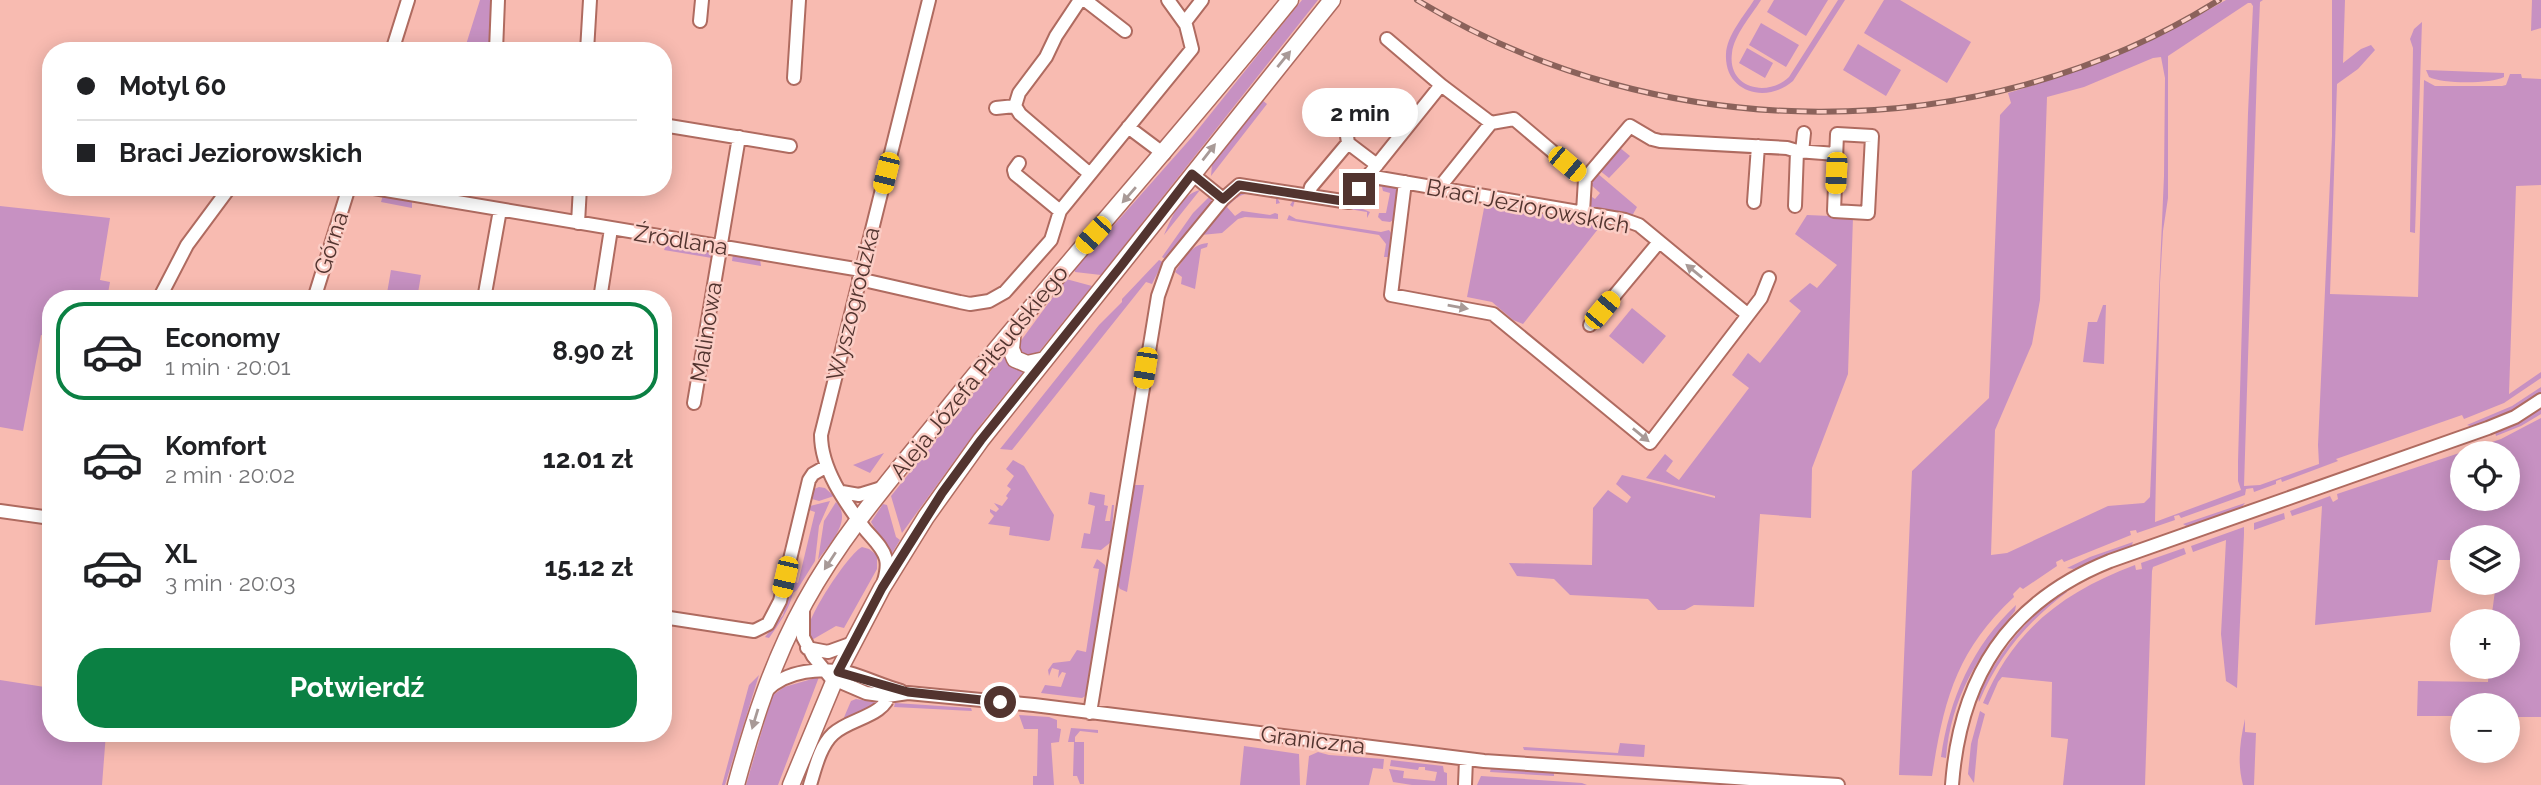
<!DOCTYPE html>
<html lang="pl">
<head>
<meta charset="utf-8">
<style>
	:root { --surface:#fff; --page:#f2f2f2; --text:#202124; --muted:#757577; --line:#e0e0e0; --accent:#0b8043 }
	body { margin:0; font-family:Raleway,sans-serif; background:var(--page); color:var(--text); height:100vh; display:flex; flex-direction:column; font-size:26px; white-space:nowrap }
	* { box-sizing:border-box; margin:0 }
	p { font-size:23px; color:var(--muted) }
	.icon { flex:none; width:38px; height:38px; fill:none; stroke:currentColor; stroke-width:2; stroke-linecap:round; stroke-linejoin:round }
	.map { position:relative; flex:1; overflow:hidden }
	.details { position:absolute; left:42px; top:290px; width:630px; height:452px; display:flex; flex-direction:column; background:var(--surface); border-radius:28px; box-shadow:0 4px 18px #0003 }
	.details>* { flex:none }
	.banner { position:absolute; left:42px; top:42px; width:630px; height:154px; border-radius:28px; box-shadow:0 4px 18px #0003; display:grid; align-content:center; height:154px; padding:0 35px; background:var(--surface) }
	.tools { position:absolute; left:2450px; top:441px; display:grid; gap:14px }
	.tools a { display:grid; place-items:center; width:70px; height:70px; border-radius:50%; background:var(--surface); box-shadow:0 4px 18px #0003; font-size:35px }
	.end { position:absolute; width:32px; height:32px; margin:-16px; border:9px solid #52342f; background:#fff; box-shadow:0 0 0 4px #fff }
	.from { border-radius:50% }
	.bubble { position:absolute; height:49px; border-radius:24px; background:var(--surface); box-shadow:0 4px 18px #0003; font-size:23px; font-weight:700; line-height:49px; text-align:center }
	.car { position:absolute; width:21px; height:42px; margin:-21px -10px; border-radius:9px; box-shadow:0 0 5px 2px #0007; background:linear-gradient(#f5c518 24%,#345 0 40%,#f5c518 0 76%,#345 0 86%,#f5c518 0) }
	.banner b { display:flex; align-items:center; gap:24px; height:66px; font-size:26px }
	.banner b+b { border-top:2px solid var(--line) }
	.banner i { width:18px; height:18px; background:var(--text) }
	ul { padding:12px 0 0; list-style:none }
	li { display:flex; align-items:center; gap:21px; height:98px; margin:0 14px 10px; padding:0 21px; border:4px solid transparent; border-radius:28px }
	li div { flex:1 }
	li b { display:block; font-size:26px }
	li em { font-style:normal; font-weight:700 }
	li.active { border-color:var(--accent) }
	li>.icon { width:63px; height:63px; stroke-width:1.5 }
	.cta { display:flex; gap:14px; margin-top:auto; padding:14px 35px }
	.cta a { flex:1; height:80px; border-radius:28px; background:var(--accent); color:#fff; font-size:28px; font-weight:700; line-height:80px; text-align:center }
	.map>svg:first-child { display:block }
</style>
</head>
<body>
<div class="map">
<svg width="2541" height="785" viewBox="0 0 2541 785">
	<rect width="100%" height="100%" fill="#f8bbb1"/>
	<path fill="#c791c2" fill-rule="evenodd" d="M480,0H492L489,51H464Z
		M1302,0H1318L1101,275L1075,272V269L1192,137Z
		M1754,0H1761C1751,16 1734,35 1732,53C1727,88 1767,98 1789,77L1838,0H1845L1793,81C1767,104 1724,93 1726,54C1727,35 1744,16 1754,0Z
		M1774,0H1828L1806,36L1767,12Z
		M1884,0H1900L1971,42L1947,83L1864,33Z
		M2226,0H2263L2260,2L2257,70L2244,486L2260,485L2319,464L2318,445L2332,136V0H2345L2343,63L2361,49L2371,45L2375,50L2358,69L2337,84L2330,294L2418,297L2424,80L2435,86H2502L2506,85L2510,74H2521L2522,78L2541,79V185L2516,186L2509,394L2541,372V378L2504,403L2464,419L2462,415L2336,459L2338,461L2282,482L2281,479L2276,481V484L2254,492L2253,488L2246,489L2245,495L2181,518L2179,515L2174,516L2175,520L2137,533L2136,530L2130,531L2131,535L2064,562L2062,559L2056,562L2057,566L2023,589L2020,587L2013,594L2014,597C1956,651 1944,700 1932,776L1899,775L1912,471L1989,398L2000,115L2011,103L2008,93C2087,70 2155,41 2226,0ZM2248,3H2251L2253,6L2248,113L2238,462V481L2241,490L2155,522L2160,283L2163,231L2168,198V56ZM2161,57L2165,78L2164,176L2150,497L2144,503L2108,506L2007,553L1991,555L1995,430L2032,344L2040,300L2047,97L2084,87L2153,58Z
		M2532,0H2541V28L2531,31Z
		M2422,22L2415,233L2410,232L2413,48L2410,39L2414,29Z
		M1761,23L1799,45L1786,67L1749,45Z
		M1858,44L1901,70L1886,96L1843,70Z
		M1747,48L1773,63L1765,78L1739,63Z
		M2426,70L2504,73V77C2491,84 2442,84 2429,77Z
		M1262,100L1267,104L1211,176L1212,164Z
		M1619,147L1630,156L1609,178L1599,170Z
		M1597,173L1637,207L1632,216L1595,210L1589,206L1588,199L1592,197L1595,199L1600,193L1589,183Z
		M1381,183L1393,186L1398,190L1395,219L1390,222L1382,221L1378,217L1379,213H1386L1390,193L1383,191L1382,187L1374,186L1372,190H1366L1363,209L1370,212L1367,218V212L1295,200L1293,207L1290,205L1294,199L1338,205L1371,185Z
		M1200,190L1164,235C1171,219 1181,194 1200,190Z
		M1247,191L1276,196L1280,203L1276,204V198C1253,194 1245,187 1227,207L1235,216L1242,211L1270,215L1275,213L1278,214V219L1245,217L1238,219L1222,233L1201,235L1234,196Z
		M383,195L412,200V208L381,202Z
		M1211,195L1212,204L1167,260L1162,257L1193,213Z
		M1485,203L1602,224L1523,324L1513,320L1492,302L1467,297Z
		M0,206L110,218L100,280L110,282L107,299H51V337L41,335L23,431L0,427Z
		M1289,215L1296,219L1381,232L1389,230L1391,233L1388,257H1384L1386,244L1379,235L1287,220Z
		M1807,215L1853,217L1848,374L1812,468L1811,518L1760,514L1754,607L1694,605L1685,610H1658L1648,599L1570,595L1554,579L1517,576L1509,563L1592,565L1593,508L1608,490L1627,503L1631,497L1616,484L1622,475L1715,498V496L1646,478L1665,454L1673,461L1666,471L1679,480L1749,388L1732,375L1748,353L1760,363L1801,311L1789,301L1810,283L1817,288L1837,265L1795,234Z
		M667,243L707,249L712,258L664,250Z
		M1208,243L1207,247L1201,249L1195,289L1181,284L1182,277L1175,272C1184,259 1191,244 1208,243Z
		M733,254L760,259L761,266L732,261Z
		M1159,260L1163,262L1152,284L1146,282L1012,450L1000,449L1099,325L1122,302V299Z
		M391,270L421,275L417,299H386Z
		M1066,279L1092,286L1038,353L1031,358L1021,354L1019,349L1020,342Z
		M2103,305H2106L2104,364L2083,362L2088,322H2097Z
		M1632,308L1666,336L1643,364L1609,336Z
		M1006,352L1024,371L982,423L902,533L891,496Z
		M2541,387V393L2516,409L2473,427L2467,425L2512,406Z
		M2541,408V414L2521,426L2496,436L2495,432L2523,421Z
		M2541,418V717H2508V705H2462V716H2417L2418,681L2488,682L2489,667H2508V621H2491L2496,583H2508V537H2462V560H2438L2431,612L2315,625L2322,506L2292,516L2290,511L2330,496L2333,502L2338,499L2337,494L2501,439ZM2462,453H2508V499H2462Z
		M884,453L870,473L853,465Z
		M1013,460L1024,466L1054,515L1050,540L1048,541L1009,535L1010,527L988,524L994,516L990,512V509L996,512L999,509L994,503L1002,506L1008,498L1006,496L1011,489L1007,486L1014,476L1006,469Z
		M1134,485H1144L1127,592L1120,589L1117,583Z
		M819,487L825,488L834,496L819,501L812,499L814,489Z
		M1090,492L1105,495L1104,505L1108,506L1105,521H1110L1112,505H1114L1111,542L1101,550L1081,548L1084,533L1090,534L1095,506L1088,504Z
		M830,501L819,526L815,561L797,590L793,593C789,610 779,624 769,638L765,637L783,615L790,581L798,583L815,512L809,510L810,506Z
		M836,502C853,520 830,543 818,560L824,521Z
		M2245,503L2240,509L2188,527L2183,524Z
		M883,504L887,505L896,537L900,540L891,555L871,522Z
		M2284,513L2285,519L2254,530V523Z
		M2244,527V534L2237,688L2226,681L2221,634L2226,540L2193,552L2191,546Z
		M2133,542L2131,547L2073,569L2067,568L2090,557Z
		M862,547L869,549L877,555V569L844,628L836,626L810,641C809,638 807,633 808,630C808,616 849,553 862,547Z
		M2184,548L2186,554L2153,567L2152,571L2145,785H2063L2068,739L2051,737L2052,682L2002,677L1998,682L1988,705L1983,703C2013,630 2063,592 2135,565L2136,570L2142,569L2141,563Z
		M1097,559L1105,565L1106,570L1087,695L1082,698L1041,693L1045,685L1061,687L1066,673L1062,672L1058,678L1059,670L1052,668L1049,676L1048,670L1053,663L1070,661L1077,650L1086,652L1099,569L1093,568Z
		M2064,590L2067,592C2027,622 1999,655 1979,702L1978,697C1998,652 2025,620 2064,590Z
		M2016,605L2015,611C1978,656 1951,697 1946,758L1941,757C1949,699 1973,645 2016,605Z
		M759,675L725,785H722L749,685Z
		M819,677L778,785H746L772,696L784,687Z
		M0,680L51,688V733H106L102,785H0Z
		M856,699L880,703L842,722L851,701Z
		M895,703L971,708L972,711L894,707Z
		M1980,711L1985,714L1978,740L1974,783L1968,774L1971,744Z
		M1019,715L1049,717L1057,720V728L1061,729L1059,742L1051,743L1054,785H1033V776H1037L1038,729H1024Z
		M2245,719V732L2256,733L2254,785H2243C2237,763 2240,741 2245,719Z
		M1071,728L1098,730V733L1080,731L1075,737V742H1084V784H1080L1077,776H1073L1074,742H1068Z
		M1620,743L1645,745L1644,757L1524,750L1523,747L1618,753Z
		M1244,746L1299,754L1300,785H1240Z
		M1318,752L1329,755L1384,759L1383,769L1373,768L1369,785H1306L1309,756Z
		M1391,760L1443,766L1444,772L1447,773V785H1412L1393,782L1389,769L1404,771L1403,778L1435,781L1437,772L1425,770V767H1419L1418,770L1390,766Z
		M1491,768L1554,772V776L1490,772Z
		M1481,776L1582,783L1587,785H1477Z"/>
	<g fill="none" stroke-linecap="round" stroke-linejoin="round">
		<g stroke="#af6b60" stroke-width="16">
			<path id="minor" d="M1080,0L1056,36L1046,57L1019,93L1015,106L1020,114L1090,174
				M1085,0L1125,31
				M700,21L702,0
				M1185,22L1202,0
				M1387,39L1441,85
				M392,51L408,0
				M496,51L498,0
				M587,51L590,0
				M794,78L799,0
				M996,108L1015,106
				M1326,115L1346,129L1348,143
				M669,126L790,146
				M1128,127L1164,154
				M1837,134L1872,136L1868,213L1834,211Z
				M1802,152L1804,133
				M1019,163L1014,170L1015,174L1060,211
				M1192,174L1223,199L1239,185L1349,202L1368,176L1625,220L1639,225L1747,314
				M1368,176L1441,85L1491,123L1514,119L1585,179L1583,212
				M1585,179L1630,126L1652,139L1660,141L1787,148L1797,151L1836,154
				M1405,182L1391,295L1493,314L1650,443L1761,298L1769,278
				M368,187L861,270
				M1439,188L1491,123
				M1309,195L1311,187L1348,143L1377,165
				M1754,202L1758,146
				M1795,206L1797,151
				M578,223L580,187
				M859,279L960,302L970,304L989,301L1005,292L1051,240L1060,211L1192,49L1186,25L1168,0
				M159,299L187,245L230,187
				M314,299L349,187
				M484,299L500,210
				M600,299L611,229
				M1590,325L1659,242
				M694,403L739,137
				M842,492L859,495L885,487
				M0,511L51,518
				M884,581C886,574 888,567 886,559C883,547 872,538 864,528C845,502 821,469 821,435L929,0
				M803,610V637L813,656L831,678L866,693L887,696L908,693L1034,705L1484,761L1838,785
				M663,617L754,631L768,624L780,601L809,480L813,474L827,466
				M807,648L828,652L853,643
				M766,691C786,670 822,667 849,673C867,678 883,686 901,691
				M1090,713L1158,296L1169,265L1223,199
				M810,785C815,769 820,746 833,734C850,718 885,717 890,692
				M1465,785L1466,759
				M1952,785C1960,677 2008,602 2110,561L2488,428L2515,417L2541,400"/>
		</g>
		<g stroke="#af6b60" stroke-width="19">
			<path id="major" d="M1013,329L1011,349L1015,359L1027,364L1045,360
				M736,785C753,722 773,660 805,602C845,529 902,466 953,402C1063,266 1180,136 1290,0
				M791,785L838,672L882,588L926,517L981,440L1332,0"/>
		</g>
		<use href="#minor" stroke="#fff" stroke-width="12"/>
		<use href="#major" stroke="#fff" stroke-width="16"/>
		<g stroke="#8b625b" stroke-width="6">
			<path id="rail" d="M1417,0C1658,147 1979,151 2219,0"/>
		</g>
		<use href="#rail" stroke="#fbcdc5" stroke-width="3.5" stroke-dasharray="10" stroke-linecap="butt"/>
	</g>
	<defs><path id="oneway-solid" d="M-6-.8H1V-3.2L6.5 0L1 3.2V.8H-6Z" transform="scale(1.75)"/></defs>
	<g fill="#a89a97">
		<use href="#oneway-solid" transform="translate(1284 59) rotate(-51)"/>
		<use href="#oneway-solid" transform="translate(1209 152) rotate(-52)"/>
		<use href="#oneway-solid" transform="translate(1129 195) rotate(131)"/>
		<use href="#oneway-solid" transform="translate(1694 271) rotate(-141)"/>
		<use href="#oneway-solid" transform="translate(1458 307) rotate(10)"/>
		<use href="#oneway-solid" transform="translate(1641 435) rotate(39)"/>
		<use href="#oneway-solid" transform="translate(830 561) rotate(123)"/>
		<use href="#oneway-solid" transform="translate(755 719) rotate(107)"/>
	</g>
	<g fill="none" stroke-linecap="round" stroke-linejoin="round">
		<path stroke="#52342f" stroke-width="9" d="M1000,702L908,692L838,672L882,588L942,493L981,440L1121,266L1192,174L1223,199L1239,185L1349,202L1359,189"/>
	</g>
	<g text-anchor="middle" stroke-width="5" stroke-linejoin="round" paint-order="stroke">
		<g font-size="23" fill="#52342f" stroke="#fbcdc5">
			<text transform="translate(1528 206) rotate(11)" y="8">Braci Jeziorowskich</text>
			<text transform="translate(681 240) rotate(9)" y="8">Źródlana</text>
			<text transform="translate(331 243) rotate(-72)" y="8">Górna</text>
			<text transform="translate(853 304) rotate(-76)" y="8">Wyszogrodzka</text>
			<text transform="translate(706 332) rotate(-81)" y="8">Malinowa</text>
			<text transform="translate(979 372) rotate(-51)" y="8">Aleja Józefa Piłsudskiego</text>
			<text transform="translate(1313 740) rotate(7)" y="8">Graniczna</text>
		</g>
	</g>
</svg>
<div class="tools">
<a><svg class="icon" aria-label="locate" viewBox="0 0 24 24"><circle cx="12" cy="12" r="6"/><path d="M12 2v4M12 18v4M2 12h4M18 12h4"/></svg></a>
<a><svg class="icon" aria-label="layers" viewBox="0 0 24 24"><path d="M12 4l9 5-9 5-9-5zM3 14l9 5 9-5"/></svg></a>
<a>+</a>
<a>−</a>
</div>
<i class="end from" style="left:1000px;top:702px"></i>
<i class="end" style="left:1359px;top:189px"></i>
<div class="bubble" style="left:1302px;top:88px;width:116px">2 min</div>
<i class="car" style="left:1567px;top:164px;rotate:130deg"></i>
<i class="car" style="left:886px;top:173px;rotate:194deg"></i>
<i class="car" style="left:1836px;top:173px;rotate:183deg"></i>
<i class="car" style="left:1093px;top:235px;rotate:222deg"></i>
<i class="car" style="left:1602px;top:310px;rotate:40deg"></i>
<i class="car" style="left:1145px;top:368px;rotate:189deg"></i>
<i class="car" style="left:785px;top:577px;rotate:193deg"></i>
<div class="banner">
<b><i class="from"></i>Motyl 60</b>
<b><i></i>Braci Jeziorowskich</b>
</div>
<section class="details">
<ul>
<li class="active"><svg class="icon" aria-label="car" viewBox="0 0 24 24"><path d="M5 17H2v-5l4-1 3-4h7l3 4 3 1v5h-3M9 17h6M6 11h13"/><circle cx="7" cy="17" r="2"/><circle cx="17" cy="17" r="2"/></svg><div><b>Economy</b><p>1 min · 20:01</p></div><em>8.90 zł</em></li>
<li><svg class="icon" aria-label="car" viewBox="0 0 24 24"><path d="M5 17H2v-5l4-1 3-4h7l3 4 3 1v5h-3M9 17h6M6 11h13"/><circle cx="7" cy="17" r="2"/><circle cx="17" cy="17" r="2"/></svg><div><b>Komfort</b><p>2 min · 20:02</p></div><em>12.01 zł</em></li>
<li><svg class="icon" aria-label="car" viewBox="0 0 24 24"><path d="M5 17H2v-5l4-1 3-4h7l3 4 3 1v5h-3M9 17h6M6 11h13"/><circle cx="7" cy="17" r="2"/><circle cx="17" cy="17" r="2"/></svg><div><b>XL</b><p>3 min · 20:03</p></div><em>15.12 zł</em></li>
</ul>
<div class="cta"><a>Potwierdź</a></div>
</section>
</div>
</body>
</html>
